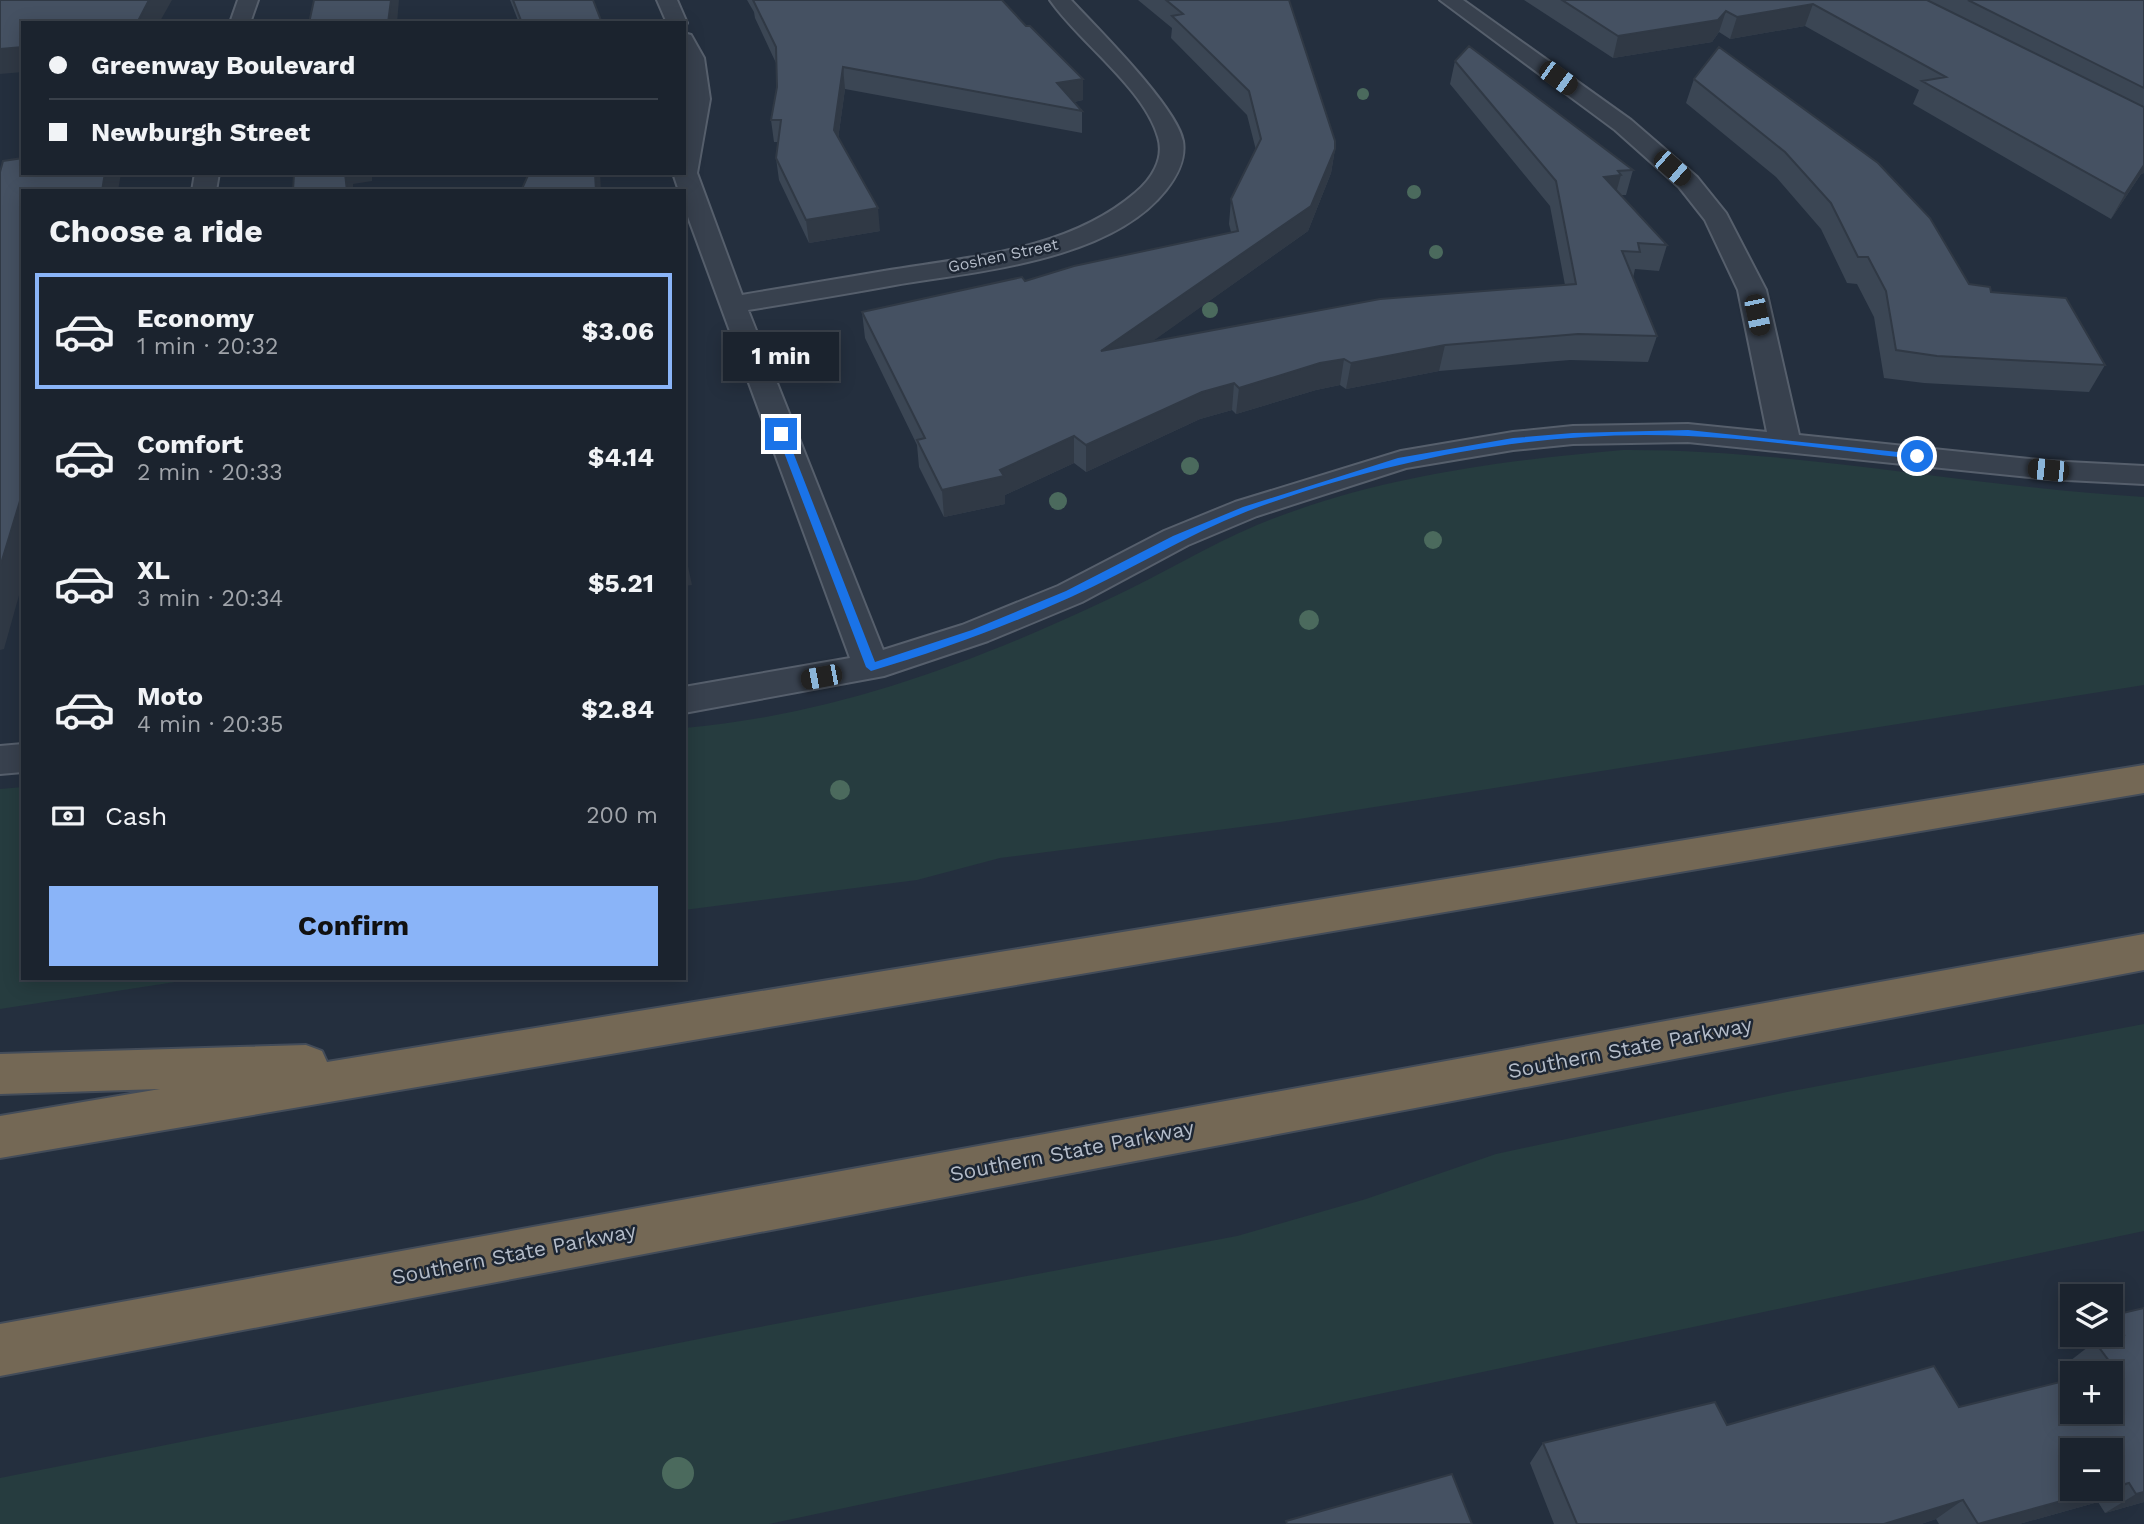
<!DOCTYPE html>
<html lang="en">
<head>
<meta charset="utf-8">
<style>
	:root { --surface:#1b232e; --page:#282f3a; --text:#f1f3f6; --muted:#a0a4aa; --line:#39404a; --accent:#8ab4f8 }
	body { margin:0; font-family:"Work Sans",sans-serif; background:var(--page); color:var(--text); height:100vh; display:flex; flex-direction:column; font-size:26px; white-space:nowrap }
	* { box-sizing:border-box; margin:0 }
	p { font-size:23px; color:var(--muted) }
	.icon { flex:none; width:38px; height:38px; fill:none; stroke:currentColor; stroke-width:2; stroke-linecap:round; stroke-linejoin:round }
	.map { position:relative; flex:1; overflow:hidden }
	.details { position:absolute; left:21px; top:189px; width:665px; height:791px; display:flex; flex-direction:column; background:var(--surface); border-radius:0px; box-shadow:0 4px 18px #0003,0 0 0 2px var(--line) }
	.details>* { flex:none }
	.top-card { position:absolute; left:21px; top:21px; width:665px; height:154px; border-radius:0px; box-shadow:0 4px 18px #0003,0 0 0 2px var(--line); display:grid; align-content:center; height:154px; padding:0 28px; background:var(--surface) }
	.fabs { position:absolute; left:2060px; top:1284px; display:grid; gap:14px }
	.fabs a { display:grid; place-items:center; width:63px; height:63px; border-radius:0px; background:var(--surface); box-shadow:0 4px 18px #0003,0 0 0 2px var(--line); font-size:35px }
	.end { position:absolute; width:32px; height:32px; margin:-16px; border:9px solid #1a73e8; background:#fff; box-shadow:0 0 0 4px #fff }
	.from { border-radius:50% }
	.bubble { position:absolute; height:49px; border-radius:0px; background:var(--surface); box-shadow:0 4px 18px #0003,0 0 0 2px var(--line); font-size:23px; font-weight:700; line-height:49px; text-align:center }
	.car { position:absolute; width:21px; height:42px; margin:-21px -10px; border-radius:9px; box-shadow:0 0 5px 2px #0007; background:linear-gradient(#222 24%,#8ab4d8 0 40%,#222 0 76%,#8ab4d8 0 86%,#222 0) }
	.top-card b { display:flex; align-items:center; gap:24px; height:66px; font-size:26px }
	.top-card b+b { border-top:2px solid var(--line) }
	.top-card i { width:18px; height:18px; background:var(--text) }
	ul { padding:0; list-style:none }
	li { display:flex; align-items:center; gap:21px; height:116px; margin:0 14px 10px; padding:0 14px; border:4px solid transparent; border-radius:0px }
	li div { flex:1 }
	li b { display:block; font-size:26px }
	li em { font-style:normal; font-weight:700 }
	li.selected { border-color:var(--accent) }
	li>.icon { width:63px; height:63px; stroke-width:1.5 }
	h2 { padding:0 28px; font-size:32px; line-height:84px }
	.pay { display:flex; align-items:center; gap:18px; height:77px; padding:0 28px; font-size:26px }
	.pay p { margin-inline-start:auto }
	.primary-button { display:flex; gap:14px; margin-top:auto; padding:14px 28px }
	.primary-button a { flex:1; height:80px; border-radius:0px; background:var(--accent); color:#111; font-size:28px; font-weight:700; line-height:80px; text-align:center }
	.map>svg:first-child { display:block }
</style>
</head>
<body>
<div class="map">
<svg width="2144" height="1524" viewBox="0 0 2144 1524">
	<rect width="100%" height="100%" fill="#242f3e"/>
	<path fill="#263c3f" d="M1623,450C1798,449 1970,487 2144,497V685L1280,822L1000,858L917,880L684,910V728C835,715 976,662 1111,598C1161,575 1207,546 1257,525C1374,477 1498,461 1623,450Z
		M23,787V978H201L0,1009V789Z
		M2144,1024V1231L769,1524H0V1478L749,1329L1237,1236L1366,1199L1496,1154L1787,1092Z"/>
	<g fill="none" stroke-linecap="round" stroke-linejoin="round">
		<g stroke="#565f6c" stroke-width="4">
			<path id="minor" d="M238,0H258L250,23H230Z
				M657,0H677L687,23L684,27V23H667Z
				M1050,0H1071C1097,28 1177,107 1183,141C1186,160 1177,176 1166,190C1110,261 978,271 895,285C846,294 797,302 748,310L883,650L962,625L1058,586L1164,531L1235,502L1401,451L1513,432L1573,426L1688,424L1767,432L1738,290L1705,220L1679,187L1615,130L1440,0H1463L1631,120L1697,177L1726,213L1766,290L1799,435L2048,461L2144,466V484L2048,479L1688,442L1573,444L1513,450L1406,468L1257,516L1188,545L1082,602L988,641L884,676L684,713V687L850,658L684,206V191H679L673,173H684V116L688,99L684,73V33L691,35L704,58L710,99L697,173L742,295C789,287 837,279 884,271C969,257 1067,251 1135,193C1151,180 1165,159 1158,137C1144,88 1079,42 1050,0Z
				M195,173H219L216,191H192Z
				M23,744V772L0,774V746Z"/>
		</g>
		<g stroke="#434c59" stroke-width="4">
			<path id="motorway" d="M2144,765V793L0,1158V1116L160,1089L0,1094V1054L306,1045L322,1051L327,1062Z
				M2144,934V970L0,1376V1324Z"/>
		</g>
		<use href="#minor" fill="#38414e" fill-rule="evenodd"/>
		<use href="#motorway" fill="#746855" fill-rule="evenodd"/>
	</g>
	<g fill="#4b6a5d">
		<circle cx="1363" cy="94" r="6"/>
		<circle cx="1414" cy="192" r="7"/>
		<circle cx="1436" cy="252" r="7"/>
		<circle cx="1210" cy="310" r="8"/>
		<circle cx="1190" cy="466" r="9"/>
		<circle cx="1058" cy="501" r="9"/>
		<circle cx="1433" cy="540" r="9"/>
		<circle cx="1309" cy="620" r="10"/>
		<circle cx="840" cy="790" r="10"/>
		<circle cx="678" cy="1473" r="16"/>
	</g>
	<path fill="#3b4654" d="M510,0H593L602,23H519Z
		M747,0H1002L1083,100L1074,102L1082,111V133L845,89L838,139L880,231L809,243L779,180L776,158L778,142H774L771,120L777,87L776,63L755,18L754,12Z
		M1138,0H1289L1335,149L1331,173L1308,231L1151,342L1565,285L1550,206L1450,84L1455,61L1633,170L1626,195H1621L1667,245L1659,271L1635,269L1633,278L1657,336L1648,362L1570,360L1439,371L1346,389L1340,385L1316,390L1236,414L1232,410L1200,419L1086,472L1074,463L1005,495V504L944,517L919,467L917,445L865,338L862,312L1025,281L1231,232L1229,224L1231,199L1256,150L1247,115L1171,38L1172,28Z
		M1524,0H2144V173L2141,174L2111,219L1913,104L1919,90L1805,26L1730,39L1719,32L1712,42L1613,58Z
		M1694,79L1969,284L1991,292L2105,365L2089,392L1924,383L1884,378L1874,317L1857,284L1847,283L1821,229L1776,177L1686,103Z
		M2144,1308V1502L2105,1513L2098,1502L2019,1524H1939L1936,1519L1921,1524H1554L1530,1463L1543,1443L1727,1425L1959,1407L2110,1374H2073L2066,1364L2088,1347L2082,1339L2086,1335H2110V1316Z"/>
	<path fill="#303945" d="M149,0H172L159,23H137Z
		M391,0H399L397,23H388Z
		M1813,4L1805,26L1730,39L1737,17Z
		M1726,11L1719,32L1712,42L1613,58L1618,36Z
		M23,47V72L0,74V49Z
		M843,67L845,89L836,153L834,130Z
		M1083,79V100L1057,105V83Z
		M1335,149L1331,173L1308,231L1101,378V351Z
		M2144,165V173L2141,174L2111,219L2125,194Z
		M105,173H121L118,191H102Z
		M345,173H372V181L353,184V191H347Z
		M595,173H600L601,191H596Z
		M1621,175L1614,200L1604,177Z
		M878,208L880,231L809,243L806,220Z
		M1445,345L1439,371L1346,389L1351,363Z
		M1344,359L1340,385L1316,390L1236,414L1239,388L1320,363Z
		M1234,383L1232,410L1200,419L1086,472V445L1202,392Z
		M1074,436V463L1005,495V504L944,517L942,490L1000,470Z
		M23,491V581L4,649L0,650V567Z
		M684,557H686L692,585L684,586Z
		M2129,1483L2098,1502L2019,1524H1978L2105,1489H2110V1488Z
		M2144,1492V1502L2105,1513L2136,1494Z
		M1963,1500L1936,1519L1921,1524H1884Z"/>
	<path fill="#455162" stroke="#303945" stroke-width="2" d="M0,0H149L137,23H23V47L0,49Z
		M314,0H391L388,23H309Z
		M513,0H593L602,23H522Z
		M753,0H1002L1026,26H1030L1083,79L1057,83L1082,111L843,67L834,130L878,208L806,220L776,158L781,120H771L777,87L776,47Z
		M1166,0H1289L1335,141V149L1311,206L1101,351L1380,299L1576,284L1556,181L1455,61L1469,46L1633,170L1618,171L1621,175L1604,177L1667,245L1638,243L1640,252L1622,251L1657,336L1578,334L1445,345L1351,363L1344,359L1320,363L1239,388L1234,383L1202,392L1086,445L1074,436L1000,470L1004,476L942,490L917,440L925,438L862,312L1022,277L1025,281L1074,266L1238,231L1231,199L1261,139L1249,91L1172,16L1183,14Z
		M1562,0H1927L2144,107V165L2125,194L1922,81L1946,77L1813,4L1737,17L1726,11L1718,20L1618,36Z
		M1968,0H2144V88Z
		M1719,47L1878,163L1930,218L1969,284L1990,287L1991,292L2066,298L2105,365L1937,356L1896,350L1886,291L1868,257H1858L1831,203L1785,152L1694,79Z
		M23,158V173H105L102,191H23V491L0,567V172L3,161Z
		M294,173H345L347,191H293Z
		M529,173H595L596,191H521Z
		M2144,1308V1492L2136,1494L2129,1483L2110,1488V1451H2072V1489H2105L1978,1524L1963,1500L1884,1524H1577L1543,1443L1715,1402L1727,1425L1934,1366L1959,1407L2072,1379V1412H2110V1374H2094L2115,1369L2095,1342L2124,1335L2110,1316Z
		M1452,1474L1472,1524H1287L1286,1521Z"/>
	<path fill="#1a73e8" d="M1688,430L1917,454L1921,456L1917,459C1841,451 1764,439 1688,436C1539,429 1388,459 1248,511C1186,535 1131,570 1071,597C1006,626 939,651 871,671L866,667L777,434L781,432L786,434L875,662L972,630L1066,591L1173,536L1243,507L1398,458L1513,438L1573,433Z"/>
	<g text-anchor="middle" stroke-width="5" stroke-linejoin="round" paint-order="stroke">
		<g font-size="16" fill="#b4bcc9" stroke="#1d2633">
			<text transform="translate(1003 255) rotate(-12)" y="6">Goshen Street</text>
		</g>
		<g font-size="21" fill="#b4bcc9" stroke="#1d2633">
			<text transform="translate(1630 1048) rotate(-11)" y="7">Southern State Parkway</text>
			<text transform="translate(1072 1151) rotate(-11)" y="7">Southern State Parkway</text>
			<text transform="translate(514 1254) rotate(-11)" y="7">Southern State Parkway</text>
		</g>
	</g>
</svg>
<div class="fabs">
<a><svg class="icon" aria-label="layers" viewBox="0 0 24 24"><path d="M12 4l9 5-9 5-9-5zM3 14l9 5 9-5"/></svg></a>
<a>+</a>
<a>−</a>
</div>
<i class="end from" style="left:1917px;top:456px"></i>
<i class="end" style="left:781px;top:434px"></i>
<div class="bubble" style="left:723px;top:332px;width:116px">1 min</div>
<i class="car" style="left:1558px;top:78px;rotate:126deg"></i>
<i class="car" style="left:1672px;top:168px;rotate:131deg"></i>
<i class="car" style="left:1757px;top:315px;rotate:168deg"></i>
<i class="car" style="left:2048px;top:470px;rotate:276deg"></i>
<i class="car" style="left:821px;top:677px;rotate:259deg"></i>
<div class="top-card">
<b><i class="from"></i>Greenway Boulevard</b>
<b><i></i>Newburgh Street</b>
</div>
<section class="details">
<h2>Choose a ride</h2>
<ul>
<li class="selected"><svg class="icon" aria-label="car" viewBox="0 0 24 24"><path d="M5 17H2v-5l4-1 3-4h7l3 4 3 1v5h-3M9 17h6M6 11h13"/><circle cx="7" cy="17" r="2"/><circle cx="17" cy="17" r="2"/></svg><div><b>Economy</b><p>1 min · 20:32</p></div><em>$3.06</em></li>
<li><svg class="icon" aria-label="car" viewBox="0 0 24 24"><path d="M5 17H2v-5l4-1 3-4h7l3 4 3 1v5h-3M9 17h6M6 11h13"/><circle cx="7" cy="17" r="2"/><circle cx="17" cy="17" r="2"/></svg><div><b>Comfort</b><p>2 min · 20:33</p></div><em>$4.14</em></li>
<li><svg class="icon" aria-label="car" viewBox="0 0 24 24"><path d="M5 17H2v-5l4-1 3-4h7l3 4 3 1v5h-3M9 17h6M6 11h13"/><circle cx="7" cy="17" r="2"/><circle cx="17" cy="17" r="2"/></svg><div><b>XL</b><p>3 min · 20:34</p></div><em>$5.21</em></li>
<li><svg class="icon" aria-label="car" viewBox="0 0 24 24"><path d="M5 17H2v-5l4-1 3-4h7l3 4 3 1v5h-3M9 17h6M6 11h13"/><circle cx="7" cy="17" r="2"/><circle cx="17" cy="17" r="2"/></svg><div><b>Moto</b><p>4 min · 20:35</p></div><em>$2.84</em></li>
</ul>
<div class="pay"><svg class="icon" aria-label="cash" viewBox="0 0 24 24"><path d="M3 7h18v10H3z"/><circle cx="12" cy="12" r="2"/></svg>Cash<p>200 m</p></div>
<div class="primary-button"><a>Confirm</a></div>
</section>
</div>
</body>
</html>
